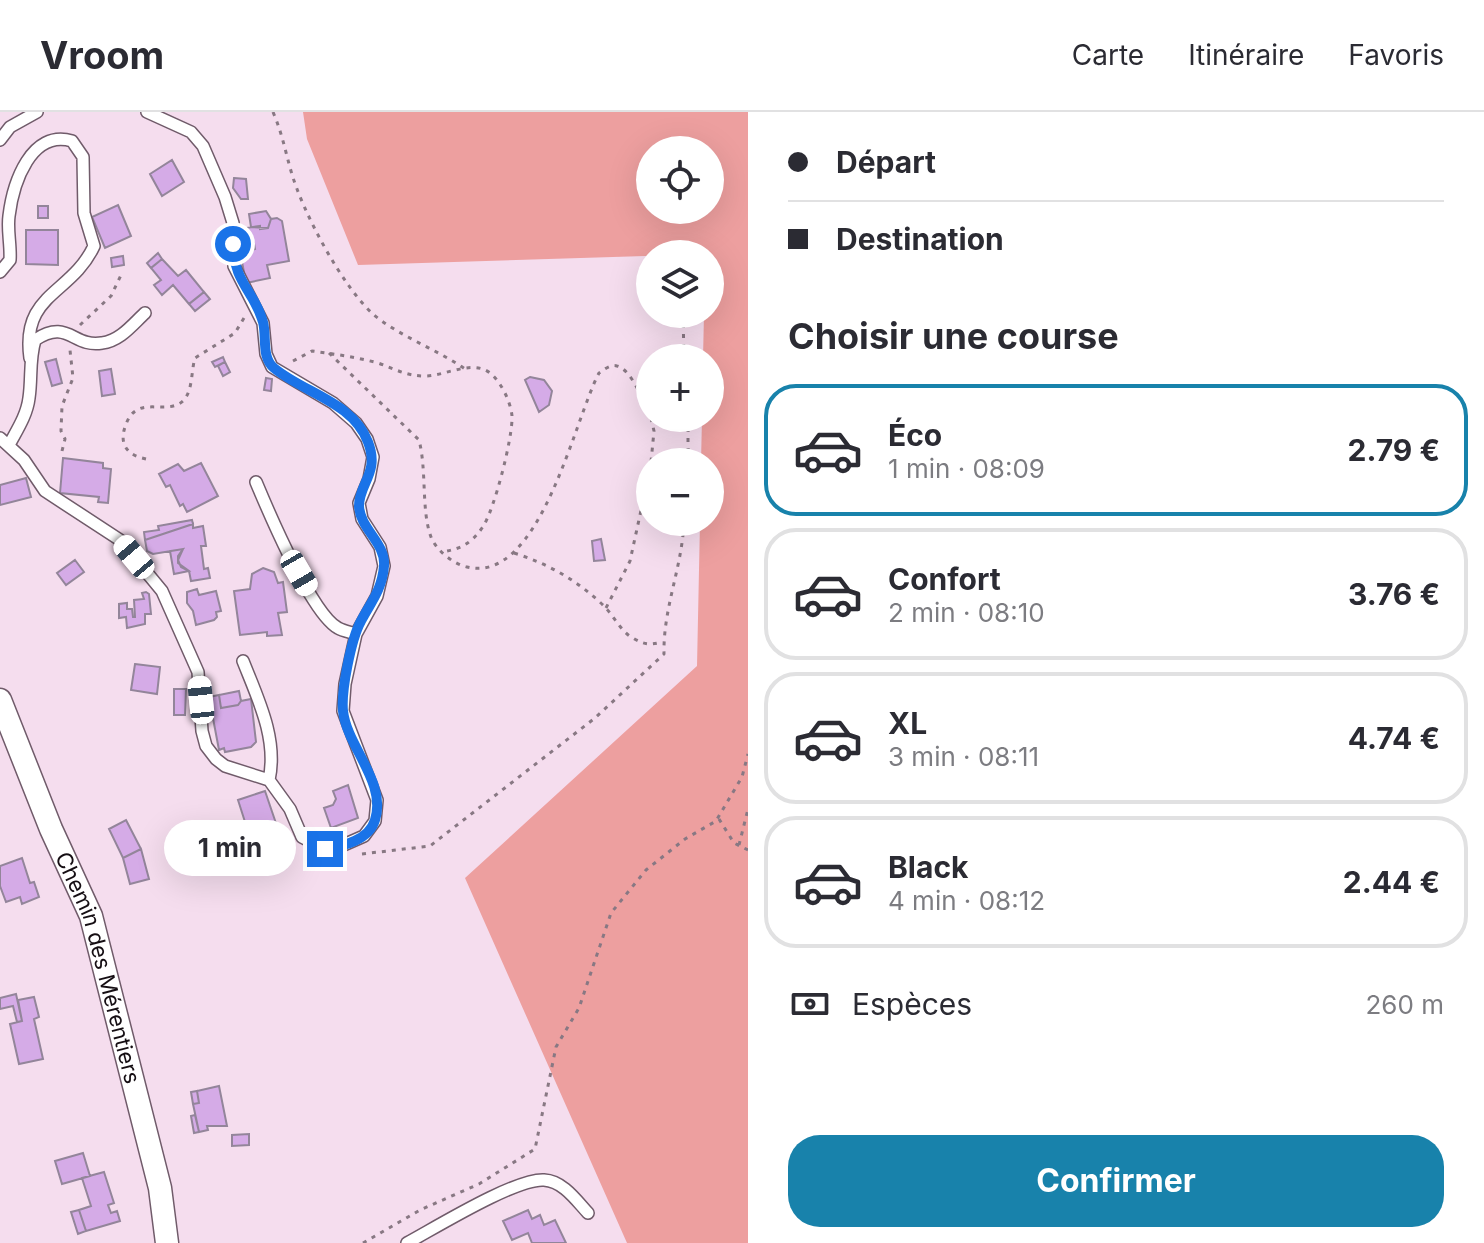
<!DOCTYPE html>
<html lang="fr">
<head>
<meta charset="utf-8">
<style>
	:root { --surface:#fff; --page:#f2f2f3; --text:#2b2b33; --muted:#7c7c81; --line:#e1e1e2; --accent:#1882ab }
	body { margin:0; font-family:Inter,sans-serif; background:var(--page); color:var(--text); height:100vh; display:flex; flex-direction:column; font-size:30px; white-space:nowrap }
	* { box-sizing:border-box; margin:0 }
	p { font-size:26px; color:var(--muted) }
	.icon { flex:none; width:44px; height:44px; fill:none; stroke:currentColor; stroke-width:2; stroke-linecap:round; stroke-linejoin:round }
	.map { position:relative; flex:1; overflow:hidden }
	.details { display:flex; flex-direction:column; background:var(--surface); width:736px }
	.details>* { flex:none }
	.top-card { display:grid; align-content:center; height:176px; padding:0 40px; background:var(--surface) }
	.buttons { position:absolute; left:636px; top:24px; display:grid; gap:16px }
	.buttons a { display:grid; place-items:center; width:88px; height:88px; border-radius:50%; background:var(--surface); box-shadow:0 8px 32px #0002; font-size:40px }
	.end { position:absolute; width:36px; height:36px; margin:-18px; border:10px solid #1a73e8; background:#fff; box-shadow:0 0 0 4px #fff }
	.from { border-radius:50% }
	.bubble { position:absolute; height:56px; border-radius:28px; background:var(--surface); box-shadow:0 8px 32px #0002; font-size:26px; font-weight:700; line-height:56px; text-align:center }
	.car { position:absolute; width:24px; height:48px; margin:-24px -12px; border-radius:10px; box-shadow:0 0 6px 2px #0007; background:linear-gradient(#fff 24%,#345 0 40%,#fff 0 76%,#345 0 86%,#fff 0) }
	.top-card b { display:flex; align-items:center; gap:28px; height:76px; font-size:30px }
	.top-card b+b { border-top:2px solid var(--line) }
	.top-card i { width:20px; height:20px; background:var(--text) }
	ul { padding:0; list-style:none }
	li { display:flex; align-items:center; gap:24px; height:132px; margin:0 16px 12px; padding:0 24px; border:4px solid var(--line); border-radius:32px }
	li div { flex:1 }
	li b { display:block; font-size:30px }
	li em { font-style:normal; font-weight:700 }
	li.selected { border-color:var(--accent) }
	li>.icon { width:72px; height:72px; stroke-width:1.5 }
	h2 { padding:0 40px; font-size:36px; line-height:96px }
	.pay { display:flex; align-items:center; gap:20px; height:88px; padding:0 40px; font-size:30px }
	.pay p { margin-inline-start:auto }
	.button { display:flex; gap:16px; margin-top:auto; padding:16px 40px }
	.button a { flex:1; height:92px; border-radius:32px; background:var(--accent); color:#fff; font-size:32px; font-weight:700; line-height:92px; text-align:center }
	header { display:flex; align-items:center; gap:48px; box-sizing:border-box; height:112px; padding:0 40px; background:var(--surface); border-bottom:2px solid var(--line) }
	header strong { font-size:38px }
	nav { display:flex; gap:44px; margin-inline-start:auto; font-size:28px }
	main { display:flex; flex:1; min-height:0 }
	.map>svg:first-child { display:block }
</style>
</head>
<body>
<header>
<strong>Vroom</strong>
<nav><a>Carte</a><a>Itinéraire</a><a>Favoris</a></nav>
</header>
<main>
<div class="map">
<svg width="748" height="1131" viewBox="0 0 748 1131">
	<rect width="100%" height="100%" fill="#f5ddee"/>
	<path fill="#ed9f9f" fill-rule="evenodd" d="M303,0H748V1131H627L465,766L697,554L700,410H710V350H701L702,306H710V246H703L704,202H710V142L358,153L307,27ZM650,38H710V98H650Z"/>
	<path fill="#d5abe7" stroke="#93859a" stroke-width="2" d="M172,48L184,70L162,84L150,62Z
		M234,66L246,67L248,87H241L233,76Z
		M118,93L131,124L105,136L92,105Z
		M38,94H48V106H38Z
		M266,99L271,107L268,116L251,115L249,102Z
		M277,106L282,109L289,149L267,153L270,166L246,171L240,139L255,137L254,131L249,132L246,116L260,114V117L268,116L271,107Z
		M26,118H58V153L26,152Z
		M158,141L162,147L151,156L147,151Z
		M123,144L124,153L112,155L111,146Z
		M162,147L178,164L186,158L204,180L189,192L173,173L162,183L154,173L161,168L151,156Z
		M204,180L210,187L195,199L189,192Z
		M223,245L225,250L215,255L212,250Z
		M56,247L62,271L52,274L45,250Z
		M225,250L230,260L223,264L218,254Z
		M111,257L115,282L102,284L99,259Z
		M530,265L544,268L552,279L549,293L539,300L525,268Z
		M266,266L272,267L271,279L264,278Z
		M63,346L103,351V356L111,357L108,391L98,390L99,385L60,381Z
		M201,351L218,384L187,400L183,392L180,394L170,373L166,375L159,362L178,352L184,359Z
		M26,366L31,385L0,393V373Z
		M192,408L193,412L145,428L144,420L159,418L158,414Z
		M193,412V416L203,414L206,434H201L204,457L208,456L210,466L191,469L189,459L181,455L178,448L183,437L153,442L147,439L145,428Z
		M601,427L605,448L594,449L592,429Z
		M183,437L178,444V451L189,459L174,462L170,439Z
		M75,448L84,460L66,473L57,461Z
		M263,456L274,460L278,471L283,470L287,500L278,501L282,523L267,524V520L240,523L234,479L250,477L252,462Z
		M197,477L199,483L216,479L221,499L216,500L217,505L214,508L196,513L193,499L187,491V480Z
		M146,480L149,482L151,502H145V512L127,516L126,505L119,506V492L127,491V497H132L133,505H135L134,488L144,487L142,481Z
		M135,552L160,555L157,582L131,578Z
		M174,577H186L185,603H174Z
		M239,579L241,589L238,593L221,596L219,583Z
		M219,583L221,596L238,593L241,589L251,587L256,630L251,635L225,640L224,636L219,638L209,585Z
		M348,673L358,706L331,716L324,696L333,693L336,687L333,679Z
		M265,679L281,726L253,735L238,688Z
		M126,708L141,737L123,746L109,717Z
		M285,733L288,744L270,748L267,737Z
		M141,737L149,767L130,772L123,746Z
		M22,746L30,771L34,770L39,785L22,792L20,785L6,790L0,774V754Z
		M16,882L22,909L17,910L13,894L0,897V886Z
		M34,885L39,905L34,907L43,947L19,952L10,912L22,909L18,888Z
		M219,974L227,1014H207L208,1018L199,1020L193,992L199,991L197,979Z
		M197,979L199,991L193,992L191,980Z
		M195,1003L199,1020L194,1021L191,1004Z
		M249,1022V1033L232,1034V1023Z
		M83,1041L90,1064L62,1072L55,1049Z
		M104,1060L114,1091L108,1093L111,1101L117,1099L120,1109L86,1119L79,1098L91,1094L82,1066Z
		M79,1098L86,1119L78,1122L71,1100Z
		M528,1098L532,1107L540,1103L544,1113L555,1108L566,1131H532L528,1121L512,1128L503,1109Z"/>
	<g fill="none" stroke-linecap="round" stroke-linejoin="round">
		<g stroke="#705b6a" stroke-width="14">
			<path id="service" d="M0,28L10,15L37,0
				M0,160L10,148C11,133 7,118 9,104C13,71 31,17 72,29L83,45L84,101L94,134C71,183 21,181 30,246
				M0,326L24,348L45,379L120,428L162,479L198,560L202,619L206,634L216,647L225,654L269,668L290,697L302,725L325,737L339,735L364,724L375,709L377,688L343,599L345,572L356,522L377,484L384,454L380,435L362,407L359,391L369,367L373,345L367,327L356,311L333,291L272,255L266,242L263,211L234,154L233,111L225,85L203,34L191,20L147,0
				M9,333C17,318 27,303 29,286C32,266 29,248 35,228C68,206 73,236 102,231C120,229 132,213 145,201
				M256,370C269,401 312,502 338,516C343,519 350,520 356,522
				M243,549C258,587 278,627 269,668
				M407,1131C435,1116 516,1066 544,1068C563,1069 576,1088 588,1101"/>
		</g>
		<g stroke="#705b6a" stroke-width="25">
			<g id="minor">
				<path id="s1" d="M0,588L51,717L91,804L160,1076L167,1131"/>
			</g>
		</g>
		<path stroke="#887883" stroke-width="3" stroke-dasharray="4 6" stroke-linecap="butt" d="M273,0C282,21 285,38 291,59C302,99 343,176 374,203C401,225 436,237 465,257
			M645,160L650,164
			M683,202L684,246
			M80,213L111,184L122,161
			M329,241L419,328C427,359 421,398 431,425C436,438 453,452 467,455C540,473 574,308 599,261C604,258 610,252 617,254C631,257 644,290 650,303
			M293,249L312,239C334,242 356,245 378,251C395,257 406,264 425,264C443,264 468,250 485,258C499,264 511,290 512,304C513,325 494,400 482,416C471,432 460,437 442,440
			M651,306L654,319L651,350
			M62,339L65,327L61,319L62,294L73,266L70,238
			M146,347C137,345 129,342 125,334C122,328 123,321 125,315C136,280 165,305 183,289C193,279 191,259 195,246L235,221L244,206
			M688,350V306
			M514,441C549,452 578,469 604,494C614,504 621,520 633,526C644,533 651,533 662,530
			M606,496L630,449L650,357
			M719,707L734,731L748,738
			M739,733L748,697
			M362,742L430,734L595,606L664,542C663,496 682,456 684,410
			M363,1131L420,1098L479,1072L535,1037L556,935L579,896L611,801L646,758L685,727L716,709L742,665L748,642"/>
		<use href="#service" stroke="#fff" stroke-width="11"/>
		<use href="#minor" stroke="#fff" stroke-width="22"/>
	</g>
	<g fill="none" stroke-linecap="round" stroke-linejoin="round">
		<path stroke="#1a73e8" stroke-width="10" d="M233,132C234,172 254,178 263,210C267,225 261,245 274,256C304,281 353,290 368,330C380,361 359,371 359,394C360,417 386,431 384,454C382,478 371,490 361,509C351,527 341,579 343,599C347,635 387,670 375,708C369,728 344,734 325,737"/>
	</g>
	<g text-anchor="middle" stroke-width="6" stroke-linejoin="round" paint-order="stroke">
		<g font-size="22" fill="#150e13" stroke="#f5ddee">
			<text dy="8" stroke="none"><textPath href="#s1" startOffset="286">Chemin des Mérentiers</textPath></text>
		</g>
	</g>
</svg>
<div class="buttons">
<a><svg class="icon" aria-label="locate" viewBox="0 0 24 24"><circle cx="12" cy="12" r="6"/><path d="M12 2v4M12 18v4M2 12h4M18 12h4"/></svg></a>
<a><svg class="icon" aria-label="layers" viewBox="0 0 24 24"><path d="M12 4l9 5-9 5-9-5zM3 14l9 5 9-5"/></svg></a>
<a>+</a>
<a>−</a>
</div>
<i class="end from" style="left:233px;top:132px"></i>
<i class="end" style="left:325px;top:737px"></i>
<div class="bubble" style="left:164px;top:708px;width:132px">1 min</div>
<i class="car" style="left:134px;top:445px;rotate:320deg"></i>
<i class="car" style="left:299px;top:461px;rotate:150deg"></i>
<i class="car" style="left:201px;top:588px;rotate:354deg"></i>
</div>
<section class="details">
<div class="top-card">
<b><i class="from"></i>Départ</b>
<b><i></i>Destination</b>
</div>
<h2>Choisir une course</h2>
<ul>
<li class="selected"><svg class="icon" aria-label="car" viewBox="0 0 24 24"><path d="M5 17H2v-5l4-1 3-4h7l3 4 3 1v5h-3M9 17h6M6 11h13"/><circle cx="7" cy="17" r="2"/><circle cx="17" cy="17" r="2"/></svg><div><b>Éco</b><p>1 min · 08:09</p></div><em>2.79 €</em></li>
<li><svg class="icon" aria-label="car" viewBox="0 0 24 24"><path d="M5 17H2v-5l4-1 3-4h7l3 4 3 1v5h-3M9 17h6M6 11h13"/><circle cx="7" cy="17" r="2"/><circle cx="17" cy="17" r="2"/></svg><div><b>Confort</b><p>2 min · 08:10</p></div><em>3.76 €</em></li>
<li><svg class="icon" aria-label="car" viewBox="0 0 24 24"><path d="M5 17H2v-5l4-1 3-4h7l3 4 3 1v5h-3M9 17h6M6 11h13"/><circle cx="7" cy="17" r="2"/><circle cx="17" cy="17" r="2"/></svg><div><b>XL</b><p>3 min · 08:11</p></div><em>4.74 €</em></li>
<li><svg class="icon" aria-label="car" viewBox="0 0 24 24"><path d="M5 17H2v-5l4-1 3-4h7l3 4 3 1v5h-3M9 17h6M6 11h13"/><circle cx="7" cy="17" r="2"/><circle cx="17" cy="17" r="2"/></svg><div><b>Black</b><p>4 min · 08:12</p></div><em>2.44 €</em></li>
</ul>
<div class="pay"><svg class="icon" aria-label="cash" viewBox="0 0 24 24"><path d="M3 7h18v10H3z"/><circle cx="12" cy="12" r="2"/></svg>Espèces<p>260 m</p></div>
<div class="button"><a>Confirmer</a></div>
</section>
</main>
</body>
</html>
